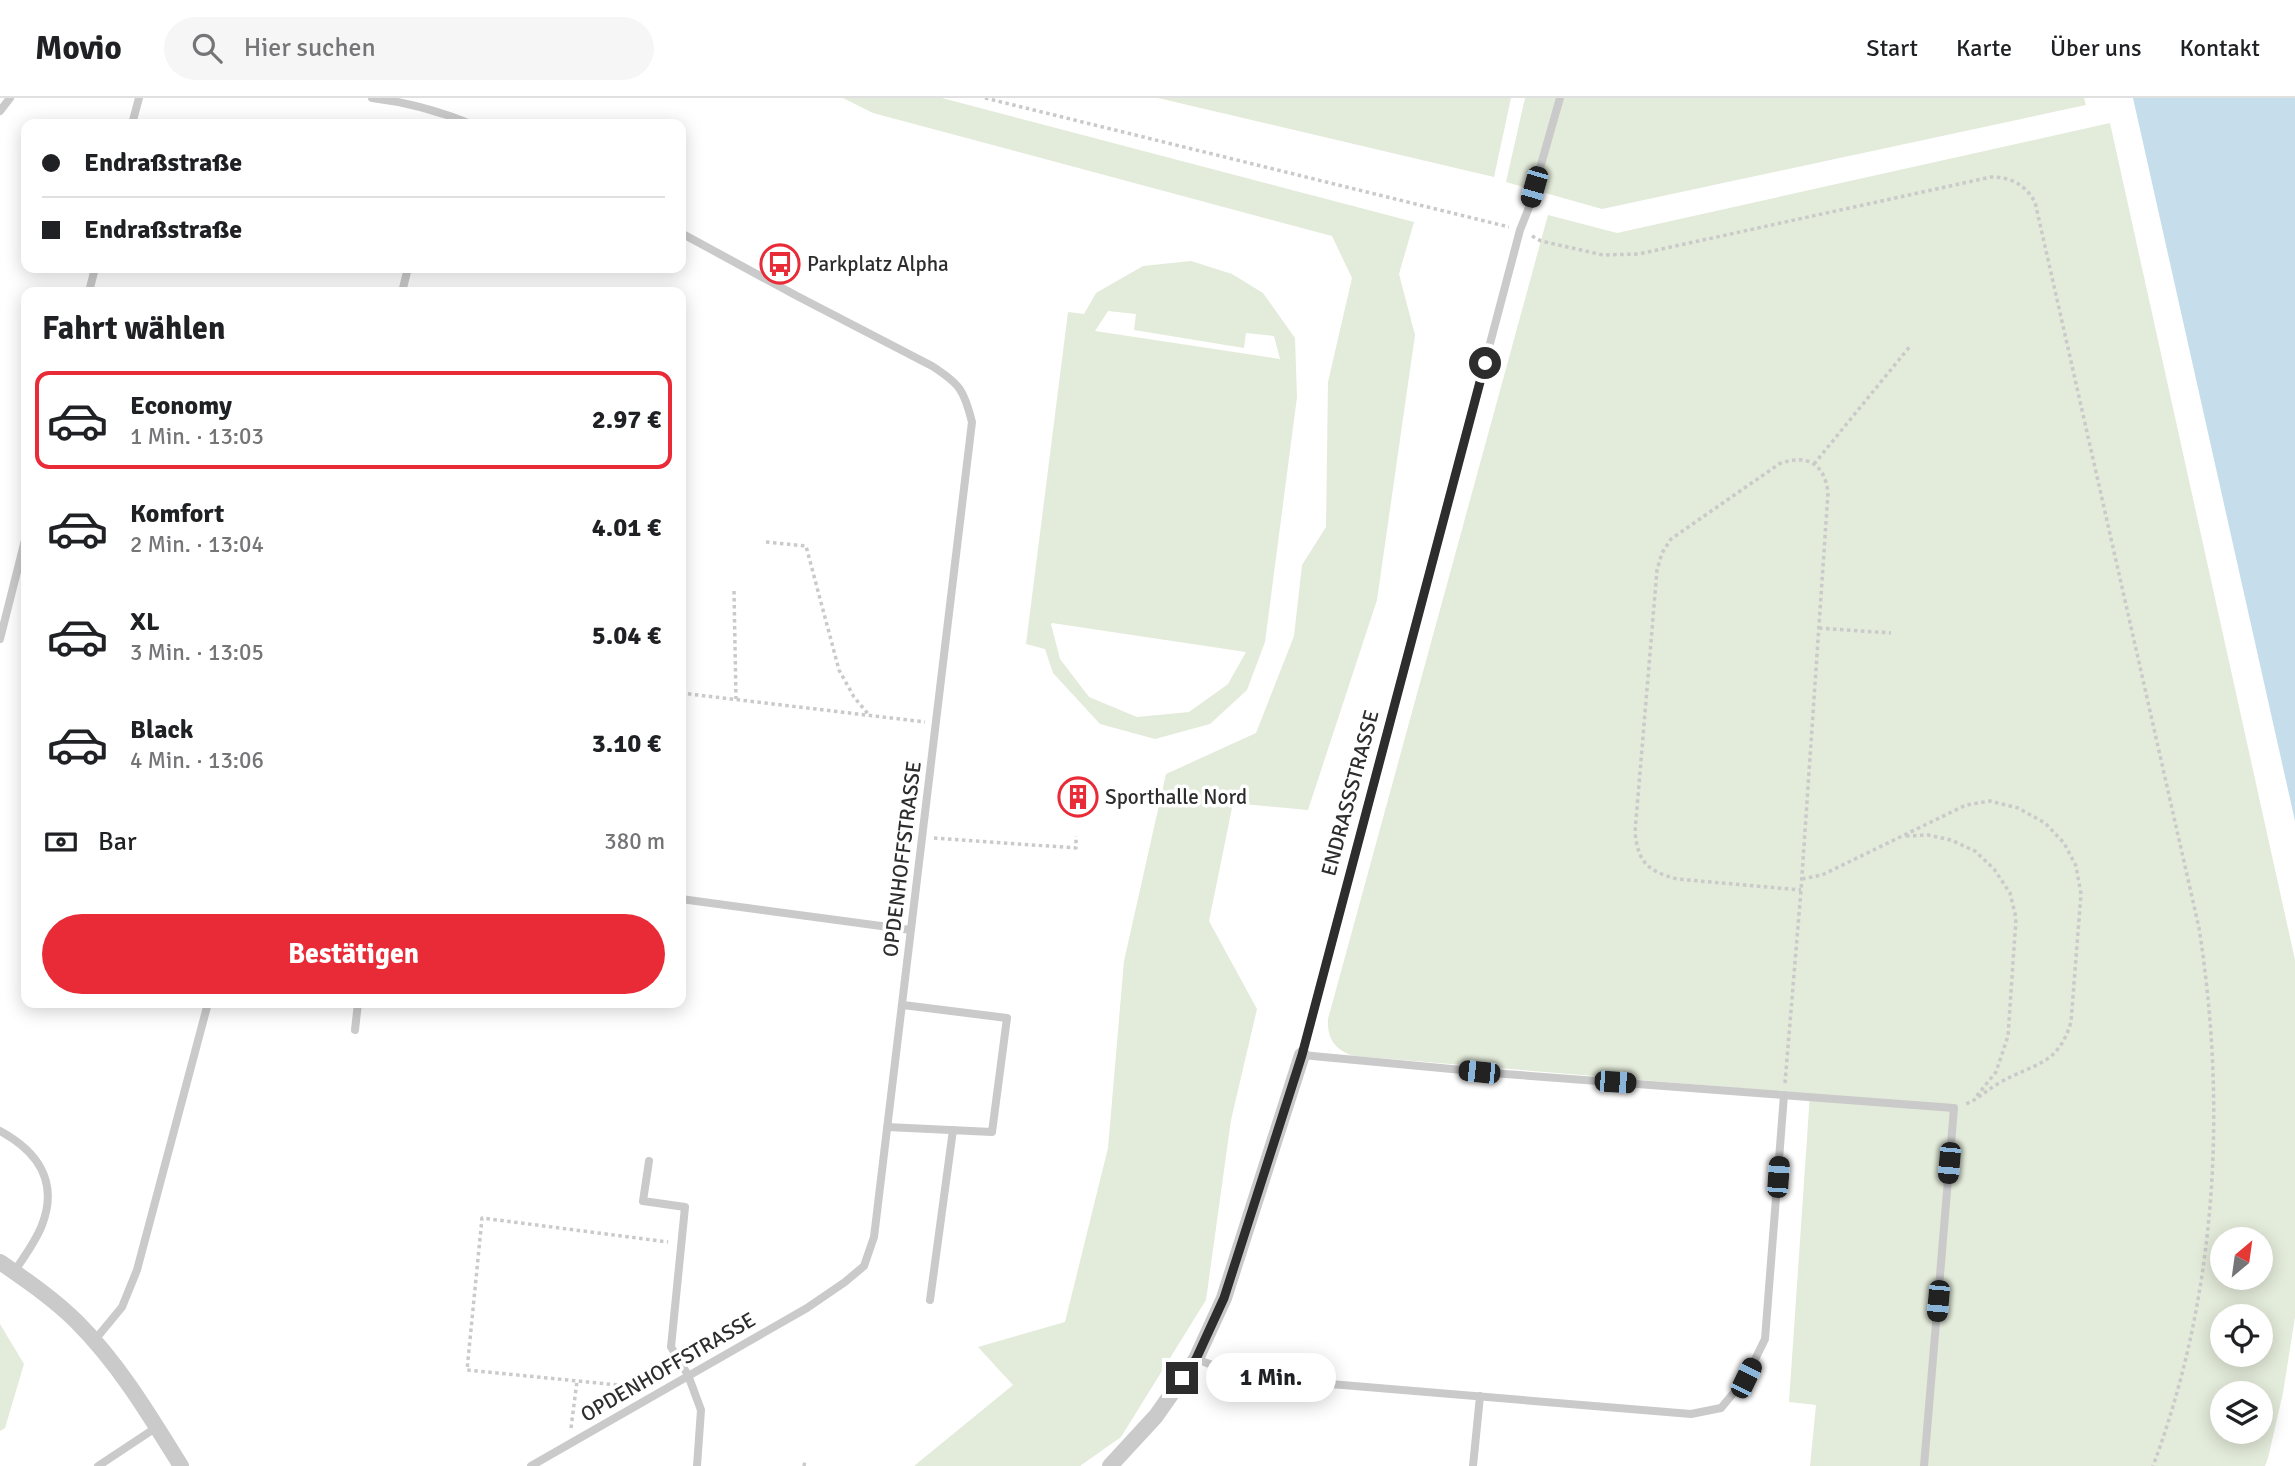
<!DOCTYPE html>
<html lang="de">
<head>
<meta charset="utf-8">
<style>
	:root { --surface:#fff; --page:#f6f6f6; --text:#202124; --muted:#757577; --line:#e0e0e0; --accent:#e92a37 }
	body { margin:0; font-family:Signika,sans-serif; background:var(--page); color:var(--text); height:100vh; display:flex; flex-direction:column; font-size:26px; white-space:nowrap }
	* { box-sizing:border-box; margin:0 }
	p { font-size:23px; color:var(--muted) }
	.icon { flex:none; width:38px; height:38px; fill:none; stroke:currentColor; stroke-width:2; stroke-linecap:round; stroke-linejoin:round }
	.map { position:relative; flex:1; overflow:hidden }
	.side { position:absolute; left:21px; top:189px; width:665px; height:721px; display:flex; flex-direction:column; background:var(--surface); border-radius:14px; box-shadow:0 4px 18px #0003 }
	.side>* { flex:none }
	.hud { position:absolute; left:21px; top:21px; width:665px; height:154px; border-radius:14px; box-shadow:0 4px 18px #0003; display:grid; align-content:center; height:154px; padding:0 21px; background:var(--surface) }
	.needle { width:46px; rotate:29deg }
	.controls { position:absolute; left:2210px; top:1129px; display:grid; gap:14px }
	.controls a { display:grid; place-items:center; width:63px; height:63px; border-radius:50%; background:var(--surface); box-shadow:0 4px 18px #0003; font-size:35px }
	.end { position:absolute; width:32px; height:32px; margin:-16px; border:9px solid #2d2d2d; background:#fff; box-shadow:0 0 0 4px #fff }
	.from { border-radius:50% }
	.bubble { position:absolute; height:49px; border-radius:24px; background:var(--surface); box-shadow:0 4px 18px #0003; font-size:23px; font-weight:700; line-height:49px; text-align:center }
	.car { position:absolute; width:21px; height:42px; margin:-21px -10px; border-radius:9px; box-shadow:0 0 5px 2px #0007; background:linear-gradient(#222 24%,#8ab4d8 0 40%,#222 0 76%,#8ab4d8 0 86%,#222 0) }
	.hud b { display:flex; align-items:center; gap:24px; height:66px; font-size:26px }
	.hud b+b { border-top:2px solid var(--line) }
	.hud i { width:18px; height:18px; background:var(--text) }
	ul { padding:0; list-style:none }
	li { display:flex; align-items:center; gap:21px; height:98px; margin:0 14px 10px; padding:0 7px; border:4px solid transparent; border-radius:14px }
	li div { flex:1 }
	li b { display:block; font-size:26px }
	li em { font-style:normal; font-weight:700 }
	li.selected { border-color:var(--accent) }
	li>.icon { width:63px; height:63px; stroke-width:1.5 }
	h2 { padding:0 21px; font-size:32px; line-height:84px }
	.pay { display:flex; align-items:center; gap:18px; height:77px; padding:0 21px; font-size:26px }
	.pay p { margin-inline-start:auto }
	.action { display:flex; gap:14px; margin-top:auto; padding:14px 21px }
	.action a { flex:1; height:80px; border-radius:42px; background:var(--accent); color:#fff; font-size:28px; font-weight:700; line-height:80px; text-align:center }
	header { display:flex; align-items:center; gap:42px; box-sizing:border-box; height:98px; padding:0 35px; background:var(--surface); border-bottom:2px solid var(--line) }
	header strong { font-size:33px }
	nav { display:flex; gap:38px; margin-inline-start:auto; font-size:24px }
	.search { width:490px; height:63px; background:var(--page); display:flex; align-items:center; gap:18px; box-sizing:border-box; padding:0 24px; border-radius:38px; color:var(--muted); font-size:26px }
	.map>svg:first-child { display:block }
</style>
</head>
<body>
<header>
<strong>Movio</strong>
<div class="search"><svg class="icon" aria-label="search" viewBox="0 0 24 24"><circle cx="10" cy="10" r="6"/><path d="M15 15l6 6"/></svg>Hier suchen</div>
<nav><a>Start</a><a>Karte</a><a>Über uns</a><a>Kontakt</a></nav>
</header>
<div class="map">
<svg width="2295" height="1368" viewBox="0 0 2295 1368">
	<rect width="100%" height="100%" fill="#fff"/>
	<path fill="#e3ebda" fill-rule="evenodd" d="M843,0H942L1414,124L1399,176L1415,237L1377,502L1308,712L1233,705L1209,823L1257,911L1231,1022L1206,1202L1121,1339L1080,1368H914L1013,1287L978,1249L1065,1224L1108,1050L1124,863L1166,676L1256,635L1294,538L1302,467L1326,429L1328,284L1352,180L1332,138L873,15Z
		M1158,0H1511L1494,79Z
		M1525,0H2084L2086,7L1602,111L1506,84Z
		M2110,25L2295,862V1219L2283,1295L2268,1360L2265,1368H1810L1816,1307L1789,1304L1810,996L1354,958C1335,952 1327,941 1328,921L1548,117L1617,135ZM2222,1141H2261V1180H2222ZM2222,1218H2261V1256H2222ZM2222,1295H2261V1334H2222Z
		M1191,163L1232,176L1263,195L1295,240L1297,299L1265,544L1247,592L1210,626L1155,641L1100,626L1053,575L1045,551L1026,546L1068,214L1084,216L1096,195L1143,168ZM1108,213L1136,216L1134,232L1244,250L1246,235L1274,238L1280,261L1095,233ZM1051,526L1052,525L1246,554L1228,586L1189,614L1137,619L1089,599L1060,561Z
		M0,1226L24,1266L5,1330L0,1333Z"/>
	<path fill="#c6ddec" d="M2133,0H2295V723Z"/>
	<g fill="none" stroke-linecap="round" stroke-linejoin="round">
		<path stroke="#cacaca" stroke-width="3.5" stroke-dasharray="3.5 3.5" stroke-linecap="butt" d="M985,0L1509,129
			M1532,138L1541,143L1603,157L1639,156L1991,79C2012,79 2025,87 2035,104L2199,830C2227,1009 2217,1197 2153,1368
			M1814,366L1911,247
			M766,444L806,448L839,572L854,599L869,617
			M734,493L736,601
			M1819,530L1891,535
			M681,595L925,624
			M1906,738L1928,737L1951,742L1975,753L1994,771L2010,795L2016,820L2008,938L1996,974L1975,1000
			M934,740L1076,750V738
			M1802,781L1822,777L1966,707L1990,703L2018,710L2045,725L2064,745L2076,768L2081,796L2071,924C2058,968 2034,965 1999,985C1987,992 1978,1001 1966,1006
			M1785,985L1801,792L1828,395C1825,366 1807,355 1779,366L1671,441L1662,455L1657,472L1635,734C1638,765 1648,773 1677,781L1801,792
			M638,1289L467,1272L482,1120L668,1144
			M571,1330L577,1283
			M804,1368L805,1363"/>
		<path stroke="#cacaca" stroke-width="8" d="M372,0C407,4 439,13 471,26
			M1560,0L1528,112L1520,132L1302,957L1505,976L1954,1010L1924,1368
			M0,13L10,0
			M132,26L139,0
			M89,194L95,170
			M402,194L408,170
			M0,541L26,438
			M681,801L911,832
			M355,932L358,905
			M887,1029L992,1034L1007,920L903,907
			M0,1033C37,1053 59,1083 42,1127C36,1143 24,1159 14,1174
			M649,1063L643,1103L685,1109L671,1249L688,1277L701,1312L697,1368
			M930,1202L953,1032
			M94,1243L122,1209L137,1172L208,905
			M1196,1261L1245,1279L1691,1316L1721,1310L1746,1280L1765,1241L1784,997
			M98,1368L157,1329
			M531,1368L807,1210L845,1184L864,1168L874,1139L972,324C964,292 960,286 932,268L797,198L681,135
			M1473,1368L1480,1298"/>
		<path stroke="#cacaca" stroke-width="16" d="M0,1164C26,1182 54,1201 77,1224C119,1266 150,1318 181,1368
			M1110,1368L1156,1318L1196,1261L1224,1200L1302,957"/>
	</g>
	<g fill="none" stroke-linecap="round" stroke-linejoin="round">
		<path stroke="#2d2d2d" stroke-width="9" d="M1182,1280L1196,1261L1224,1200L1302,957L1485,265"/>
	</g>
	<defs>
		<g id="bus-ring" transform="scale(2.0125)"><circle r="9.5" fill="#fff" stroke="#e92a37" stroke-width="1.5"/><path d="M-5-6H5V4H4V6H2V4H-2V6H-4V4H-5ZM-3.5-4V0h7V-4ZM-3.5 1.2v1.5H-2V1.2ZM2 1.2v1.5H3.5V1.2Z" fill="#e92a37"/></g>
		<g id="building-ring" transform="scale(2.0125)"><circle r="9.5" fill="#fff" stroke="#e92a37" stroke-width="1.5"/><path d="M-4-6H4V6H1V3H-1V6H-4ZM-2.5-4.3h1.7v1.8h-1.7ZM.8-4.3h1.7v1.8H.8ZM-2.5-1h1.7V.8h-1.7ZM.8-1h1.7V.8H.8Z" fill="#e92a37"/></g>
	</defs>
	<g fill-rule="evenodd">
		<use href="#bus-ring" x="780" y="166"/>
		<use href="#building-ring" x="1078" y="699"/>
	</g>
	<g text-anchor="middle" stroke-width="7" stroke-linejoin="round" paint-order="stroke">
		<g font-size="21" fill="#2d2d2d" stroke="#fff" text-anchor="start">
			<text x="807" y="173">Parkplatz Alpha</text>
			<text x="1105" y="706">Sporthalle Nord</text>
		</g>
		<g font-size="21" fill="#2d2d2d" stroke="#fff">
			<text transform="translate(1350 695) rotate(-75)" y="7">ENDRASSSTRASSE</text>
			<text transform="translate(902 761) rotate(-83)" y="7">OPDENHOFFSTRASSE</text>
			<text transform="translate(668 1269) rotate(-30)" y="7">OPDENHOFFSTRASSE</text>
		</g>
	</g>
</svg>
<div class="controls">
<a><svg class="needle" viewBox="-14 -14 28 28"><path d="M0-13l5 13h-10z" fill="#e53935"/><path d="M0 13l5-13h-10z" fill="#757577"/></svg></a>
<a><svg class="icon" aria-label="locate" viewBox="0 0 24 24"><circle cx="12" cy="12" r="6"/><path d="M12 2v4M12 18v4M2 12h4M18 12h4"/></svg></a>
<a><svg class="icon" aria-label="layers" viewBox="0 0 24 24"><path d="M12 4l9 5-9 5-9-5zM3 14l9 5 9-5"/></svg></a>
</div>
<i class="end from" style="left:1485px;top:265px"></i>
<i class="end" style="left:1182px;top:1280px"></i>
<div class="bubble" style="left:1206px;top:1255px;width:130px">1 Min.</div>
<i class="car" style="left:1534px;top:89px;rotate:196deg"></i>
<i class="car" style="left:1479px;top:974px;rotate:276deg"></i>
<i class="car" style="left:1615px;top:984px;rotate:94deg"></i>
<i class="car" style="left:1949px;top:1065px;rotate:185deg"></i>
<i class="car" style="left:1778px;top:1079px;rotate:4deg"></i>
<i class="car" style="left:1938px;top:1203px;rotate:185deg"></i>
<i class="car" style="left:1746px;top:1280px;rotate:26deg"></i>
<div class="hud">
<b><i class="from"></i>Endraßstraße</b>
<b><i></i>Endraßstraße</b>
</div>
<section class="side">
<h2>Fahrt wählen</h2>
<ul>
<li class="selected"><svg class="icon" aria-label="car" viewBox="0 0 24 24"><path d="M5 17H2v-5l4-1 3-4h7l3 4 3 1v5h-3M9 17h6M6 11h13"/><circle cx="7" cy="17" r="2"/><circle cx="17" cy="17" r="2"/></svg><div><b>Economy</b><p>1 Min. · 13:03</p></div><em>2.97 €</em></li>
<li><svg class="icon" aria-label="car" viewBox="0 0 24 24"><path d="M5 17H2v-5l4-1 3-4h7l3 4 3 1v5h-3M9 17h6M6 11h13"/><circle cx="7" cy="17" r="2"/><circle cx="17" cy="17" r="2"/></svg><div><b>Komfort</b><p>2 Min. · 13:04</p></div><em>4.01 €</em></li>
<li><svg class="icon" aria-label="car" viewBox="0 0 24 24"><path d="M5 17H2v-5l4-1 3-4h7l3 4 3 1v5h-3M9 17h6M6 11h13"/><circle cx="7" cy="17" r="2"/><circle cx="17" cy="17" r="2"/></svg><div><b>XL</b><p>3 Min. · 13:05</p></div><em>5.04 €</em></li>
<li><svg class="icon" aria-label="car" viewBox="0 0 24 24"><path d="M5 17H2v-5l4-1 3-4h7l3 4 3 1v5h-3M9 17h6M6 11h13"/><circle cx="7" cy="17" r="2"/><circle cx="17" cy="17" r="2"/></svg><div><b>Black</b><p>4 Min. · 13:06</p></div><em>3.10 €</em></li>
</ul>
<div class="pay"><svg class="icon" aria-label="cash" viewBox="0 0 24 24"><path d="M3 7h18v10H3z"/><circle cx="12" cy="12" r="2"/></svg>Bar<p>380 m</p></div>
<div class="action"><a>Bestätigen</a></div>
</section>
</div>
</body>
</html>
